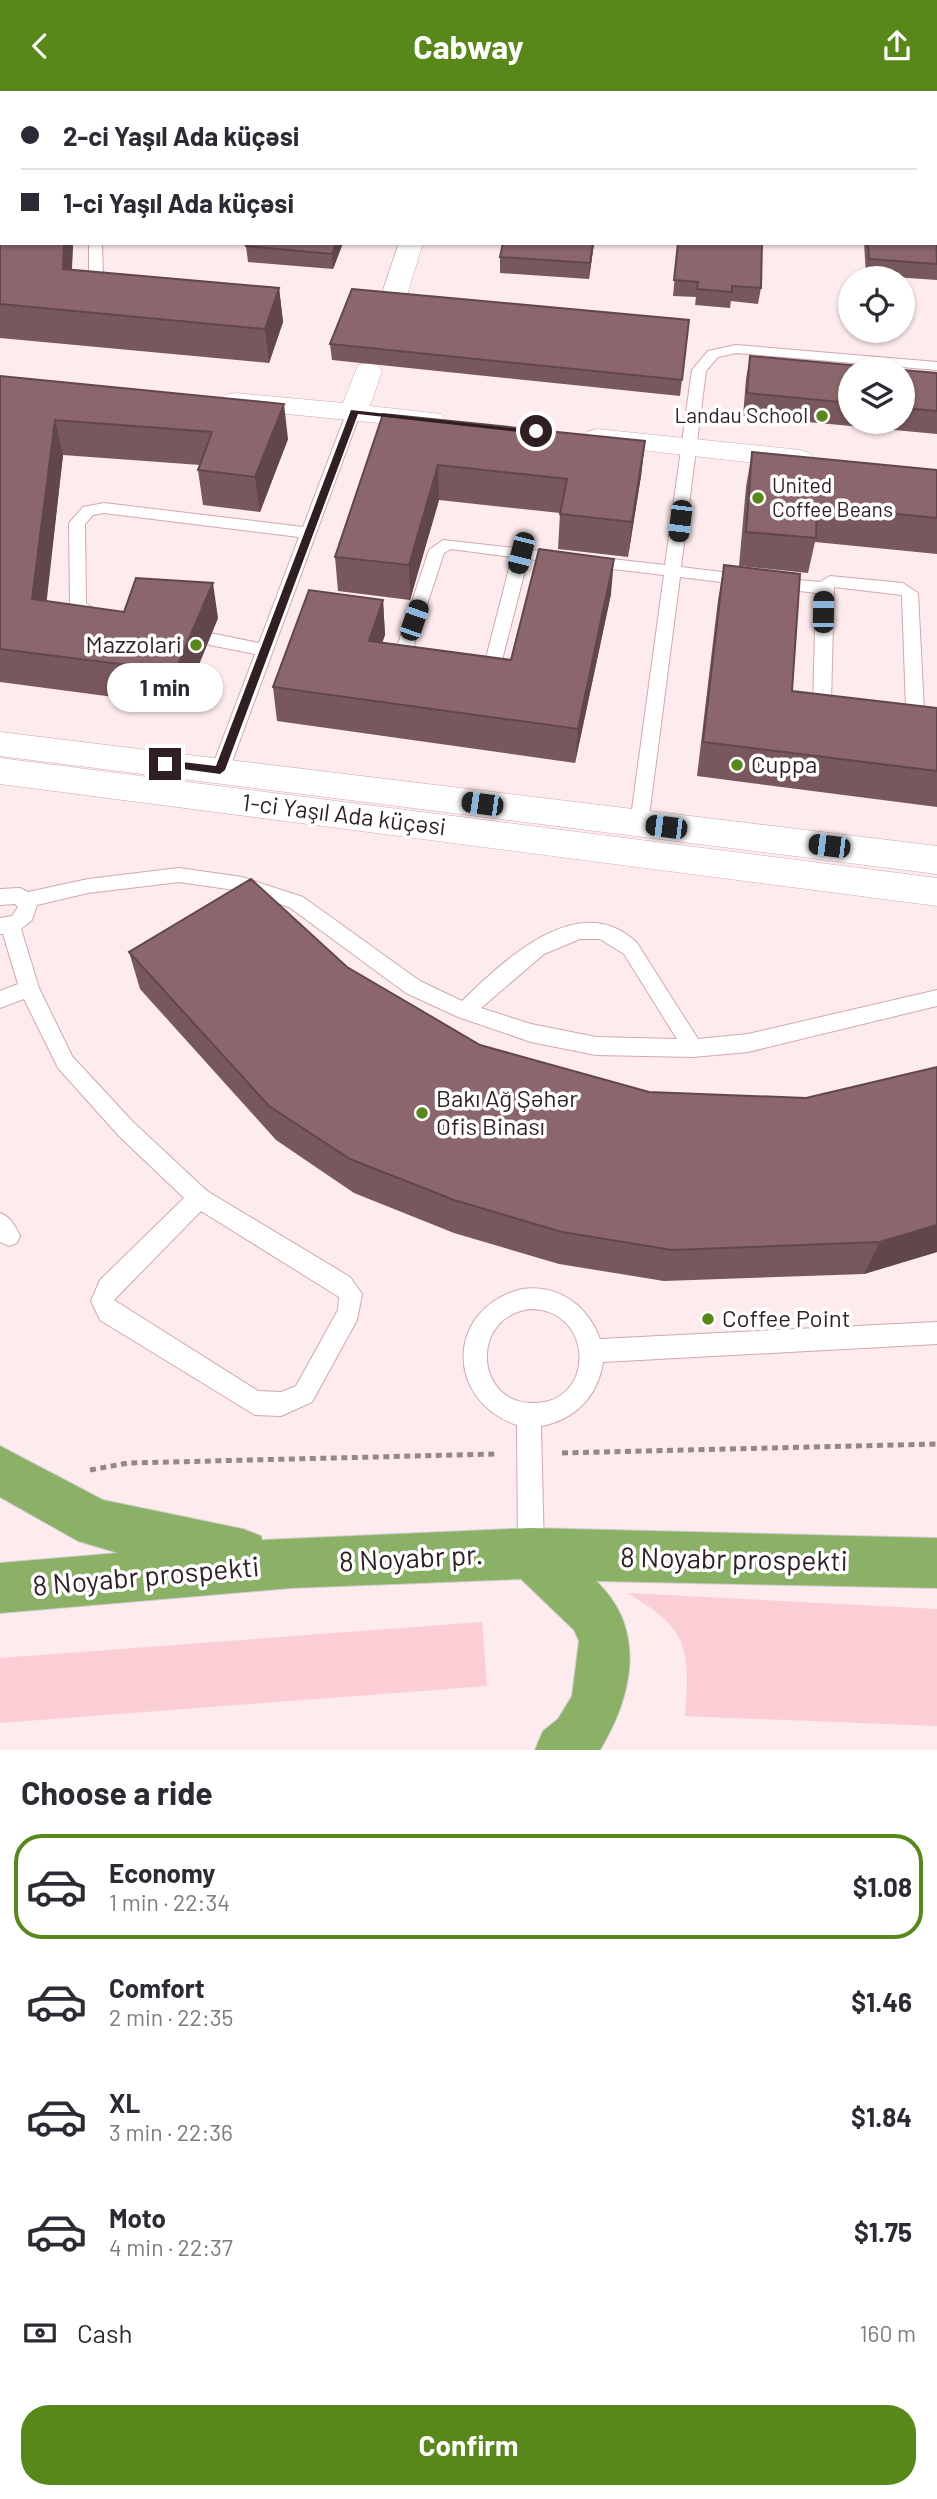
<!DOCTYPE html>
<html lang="en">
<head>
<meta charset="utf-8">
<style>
	:root { --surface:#fff; --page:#f2f2f3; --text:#2b2b33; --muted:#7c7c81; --line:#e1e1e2; --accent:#58871a }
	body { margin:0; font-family:Barlow,sans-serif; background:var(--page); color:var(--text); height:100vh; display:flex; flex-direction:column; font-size:26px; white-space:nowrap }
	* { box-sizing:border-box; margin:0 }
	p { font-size:23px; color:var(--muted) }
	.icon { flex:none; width:38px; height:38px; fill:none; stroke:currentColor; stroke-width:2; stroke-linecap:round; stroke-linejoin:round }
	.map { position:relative; height:1659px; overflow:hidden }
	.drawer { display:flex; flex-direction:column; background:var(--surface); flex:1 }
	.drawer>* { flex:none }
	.banner { position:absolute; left:0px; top:0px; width:938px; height:154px; box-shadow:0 2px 5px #0004; display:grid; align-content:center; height:154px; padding:0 21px; background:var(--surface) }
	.buttons { position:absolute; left:838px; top:175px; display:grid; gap:14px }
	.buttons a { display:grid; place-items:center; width:77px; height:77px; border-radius:50%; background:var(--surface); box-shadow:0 2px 5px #0004; font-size:35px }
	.end { position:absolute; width:32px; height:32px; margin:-16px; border:9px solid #2f1f22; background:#fff; box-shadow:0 0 0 4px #fff }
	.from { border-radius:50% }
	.bubble { position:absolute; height:49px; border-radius:24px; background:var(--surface); box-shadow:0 2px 5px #0004; font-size:23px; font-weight:700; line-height:49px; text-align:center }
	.car { position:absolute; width:21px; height:42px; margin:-21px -10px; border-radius:9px; box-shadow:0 0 5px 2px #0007; background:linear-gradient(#222 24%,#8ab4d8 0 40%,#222 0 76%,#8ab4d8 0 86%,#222 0) }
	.banner b { display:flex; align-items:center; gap:24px; height:66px; font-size:26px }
	.banner b+b { border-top:2px solid var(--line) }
	.banner i { width:18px; height:18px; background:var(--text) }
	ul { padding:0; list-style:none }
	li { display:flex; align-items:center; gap:21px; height:105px; margin:0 14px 10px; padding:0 7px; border:4px solid transparent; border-radius:28px }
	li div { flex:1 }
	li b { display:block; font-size:26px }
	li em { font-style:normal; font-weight:700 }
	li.active { border-color:var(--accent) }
	li>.icon { width:63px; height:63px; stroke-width:1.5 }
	h2 { padding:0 21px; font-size:32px; line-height:84px }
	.pay { display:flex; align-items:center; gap:18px; height:77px; padding:0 21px; font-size:26px }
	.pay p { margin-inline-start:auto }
	.action { display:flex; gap:14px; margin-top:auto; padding:14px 21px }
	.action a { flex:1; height:80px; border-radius:28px; background:var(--accent); color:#fff; font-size:28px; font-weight:700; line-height:80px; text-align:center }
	header { display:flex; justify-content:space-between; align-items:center; height:91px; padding:0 21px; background:var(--accent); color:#fff; font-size:32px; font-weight:700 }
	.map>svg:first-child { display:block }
</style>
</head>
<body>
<header><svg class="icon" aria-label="back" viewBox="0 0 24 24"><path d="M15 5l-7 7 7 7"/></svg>Cabway<svg class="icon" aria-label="share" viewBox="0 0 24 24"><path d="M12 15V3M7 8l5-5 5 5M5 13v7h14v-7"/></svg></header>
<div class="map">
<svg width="937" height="1659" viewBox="0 0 937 1659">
	<rect width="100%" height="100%" fill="#fdebed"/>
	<path fill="#faced4" d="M627,1502L937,1518V1635L685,1625C690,1557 689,1538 627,1502Z
		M482,1531L487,1595L0,1632V1567Z"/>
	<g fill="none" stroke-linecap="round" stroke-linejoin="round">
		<g stroke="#d1a8ad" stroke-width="2">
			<path id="lane" d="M159,0H171V2H159Z
				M89,152H102L103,188L117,194V200H107L89,190Z
				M736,254L937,271V279L736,262L718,266L706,280L681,476L746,484L754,489L746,494L680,486L648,733L639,740L630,733L664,484L528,468L501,573C494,582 473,583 466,574L468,570L486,567L512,466L451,458L444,462L414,553L415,559L430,564L432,568L424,574L401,566L398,553L429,459L443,449L665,474L692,279L708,260Z
				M354,316L361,320L229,679L226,684H214L211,679L255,563L210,554L202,548L210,542L259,552L299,446L104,422L93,424L85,433L86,512L106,527L98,533L83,529L70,514L69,432L83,416L104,412L303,436L347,320Z
				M830,485L903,492L918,502L924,621L912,631C896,636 823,628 813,614L816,502L776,497L768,492L776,487L820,491ZM834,496L902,504L906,618L903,620L831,611Z
				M179,777L242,786L303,806L420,890L462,910C504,869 580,796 637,852L698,948L748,943L937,899V915L748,961L693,966L596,964L531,951L458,926L406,902L289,816L242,800L179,791L88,802L37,814L32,829L21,838L39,897L72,965L133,1031L207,1100L350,1186L362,1203L357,1229L312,1311L281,1325L255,1324L100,1229L91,1210L100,1189L184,1107L119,1045L58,977L24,908L0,917V900L18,893L3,843H0V827L12,825L18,816L15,813L0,814V798L20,797L28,801L88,788ZM580,848H600L624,863L677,948L596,946L531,933L481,917L544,863ZM201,1120L339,1206L338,1219L296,1295L281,1301L258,1300L114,1209Z
				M0,1122C11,1126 15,1135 20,1145L17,1152L9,1155L0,1151Z
				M522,1198C559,1193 588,1215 600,1248L937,1231V1253L603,1271C598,1305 575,1329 541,1335L544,1461L540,1470L531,1474L522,1470L518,1461L517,1334C444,1309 446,1217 522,1198ZM533,1218C594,1221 595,1310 536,1312C473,1315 469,1222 533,1218Z"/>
		</g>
		<g stroke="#d1a8ad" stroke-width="1">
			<path id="street" d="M457,0H479L456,2Z
				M936,89H937V103H936Z
				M399,152H423L405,211L401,216H383L379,211Z
				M368,272L378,274L382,280L370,315L441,323L445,329L441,335L431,337L235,318L225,316L221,310L225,304L235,302L343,312L358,274Z
				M597,338L800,359L810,362L814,368L810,374L800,377L587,353L583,347L587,341Z
				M0,641L937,755V783L0,665Z
				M0,667L937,787V815L0,693Z"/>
		</g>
		<g stroke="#d1cece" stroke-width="2">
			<path id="highway" d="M0,1355L103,1409L243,1438L261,1445L262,1449L531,1437L937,1447V1497L596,1490C647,1538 633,1604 600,1659H535L543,1640L558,1628L572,1605L579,1550L574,1539L521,1488L292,1497L0,1522V1472L118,1462L78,1450L0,1406Z"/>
		</g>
		<path stroke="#978688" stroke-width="5" stroke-dasharray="6 4.5" stroke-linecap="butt" d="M562,1362L937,1353
			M90,1379L128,1372L497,1363"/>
		<use href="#lane" fill="#fff" fill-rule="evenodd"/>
		<use href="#street" fill="#fff" fill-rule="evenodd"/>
		<use href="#highway" fill="#8bb167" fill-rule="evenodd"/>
	</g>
	<path fill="#78585d" d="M1,0H155V2H2V12L0,7Z
		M0,43L2,152H73L72,179L279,197L283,231L269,272L0,247Z
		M937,131V189L866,184L864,152H936Z
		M247,152H343L333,178L248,171L246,155Z
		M503,152H594L589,188L500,182V166Z
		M678,152L761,197L758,213L731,210L730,217L695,214L696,206L673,205Z
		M689,229L680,305L332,269L330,253Z
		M750,265L850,278V331H903V279L937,282V343L743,325L746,288Z
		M0,285L288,348L260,421L203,414L198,379L200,374L63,364L46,510L124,521L218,527L182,615L0,591Z
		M383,323L645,350L641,385L628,466L558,458L560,422L439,409L410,509L338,500L335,466Z
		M752,361L937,379V463L815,451L808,482L739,475L746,396Z
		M724,474L792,600L937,617V716L697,685L718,509Z
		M611,503L575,672L277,630L273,596L383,509L385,544L382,551L511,569Z
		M129,861L347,876L480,954L937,1161L864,1183L664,1190L559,1173L454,1142L354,1102L276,1049L140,898Z"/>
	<path fill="#61474c" d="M64,152H73L70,212L63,178Z
		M336,152H343L333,178L332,163Z
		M593,152H594L589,188L590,172Z
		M279,197L283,231L269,272L265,238Z
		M284,313L288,348L260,421L255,386Z
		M55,329L63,364L43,543L32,508Z
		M645,350L641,385L628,466L632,431Z
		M438,374L439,409L410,509L409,474Z
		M614,468L611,503L575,672L578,638Z
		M213,492L218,527L182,615L175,580Z
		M383,509L385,544L371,584L369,550Z
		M937,1134V1161L864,1183L880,1151Z"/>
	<path fill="#8b666c" stroke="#61474c" stroke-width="2" d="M1,0H128L95,2H2V7H0Z
		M223,0H274L273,2H222Z
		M317,0H396L395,2H316Z
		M771,0H813V2H771Z
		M921,0H937V21L936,2H921Z
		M0,43H2V152H64L63,178L279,197L265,238L0,213Z
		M936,131L937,173L869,168L868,152H936Z
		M247,152H336L332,163L246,155Z
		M503,152H593L590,172L500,166Z
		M678,152H762L761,197L732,195V201L697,198L698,191L674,189Z
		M352,198L689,229L682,289L330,253Z
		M750,265L894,278H850V312L747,302Z
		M903,279L937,282V320L903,317Z
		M0,285L284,313L255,386L198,379L212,341L55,329L32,508L124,521L136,487L213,492L175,580L0,558Z
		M383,323L645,350L632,431L560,423L567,388L438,374L409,474L335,466Z
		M752,361L937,379V427L817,415L816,447L746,441Z
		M539,458L614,468L578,638L273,596L309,499L383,509L369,550L511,569Z
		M724,474L800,483L792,600L937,617V680L703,651Z
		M251,788L347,876L480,954L649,1001L806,1007L937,976V1134L880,1151L672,1159L562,1141L454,1109L350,1068L269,1015L129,861Z"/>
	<path fill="#2f1f22" d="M351,319L540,340L536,343L358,323L225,679L220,683L161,675L160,673L165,669L216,675Z"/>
	<g fill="#58871a" stroke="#fff" stroke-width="2.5">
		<circle cx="822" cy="325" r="7"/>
		<circle cx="758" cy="407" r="7"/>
		<circle cx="196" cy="554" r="7"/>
		<circle cx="737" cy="674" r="7"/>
		<circle cx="422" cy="1022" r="7"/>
		<circle cx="708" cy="1228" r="7"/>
	</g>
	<g text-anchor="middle" stroke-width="7" stroke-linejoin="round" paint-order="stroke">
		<g font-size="21" fill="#2f1f22" stroke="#fff" text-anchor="end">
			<text x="808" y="332">Landau School</text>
			<text x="772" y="402" text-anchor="start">United<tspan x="772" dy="24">Coffee Beans</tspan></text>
		</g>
		<g font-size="24" fill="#2f1f22" stroke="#fff" text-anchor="start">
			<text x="182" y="562" text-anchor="end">Mazzolari</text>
			<text x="751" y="682">Cuppa</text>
			<text x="436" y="1016">Bakı Ağ Şəhər<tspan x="436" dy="28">Ofis Binası</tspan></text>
			<text x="722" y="1236">Coffee Point</text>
		</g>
		<g font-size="24" fill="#2f1f22" stroke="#fff">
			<text transform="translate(344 724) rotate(7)" y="8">1-ci Yaşıl Ada küçəsi</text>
		</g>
		<g font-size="28" fill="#2f1f22" stroke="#fff">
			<text transform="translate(411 1467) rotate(-3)" y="10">8 Noyabr pr.</text>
			<text transform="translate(734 1468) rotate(1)" y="10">8 Noyabr prospekti</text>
			<text transform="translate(146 1485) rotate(-5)" y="10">8 Noyabr prospekti</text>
		</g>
	</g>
</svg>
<div class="buttons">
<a><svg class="icon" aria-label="locate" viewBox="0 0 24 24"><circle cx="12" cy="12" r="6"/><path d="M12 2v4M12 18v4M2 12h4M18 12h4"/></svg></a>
<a><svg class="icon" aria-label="layers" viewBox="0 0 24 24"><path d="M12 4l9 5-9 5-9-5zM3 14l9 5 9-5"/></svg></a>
</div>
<i class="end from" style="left:536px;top:340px"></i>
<i class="end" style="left:165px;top:673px"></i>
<div class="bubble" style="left:107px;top:572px;width:116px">1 min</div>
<i class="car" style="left:680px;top:430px;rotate:187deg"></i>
<i class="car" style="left:521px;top:462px;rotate:194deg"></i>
<i class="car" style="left:823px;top:521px;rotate:1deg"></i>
<i class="car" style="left:414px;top:529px;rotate:19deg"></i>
<i class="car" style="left:482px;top:713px;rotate:278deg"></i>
<i class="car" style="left:666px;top:736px;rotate:277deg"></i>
<i class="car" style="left:829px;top:755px;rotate:277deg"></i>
<div class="banner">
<b><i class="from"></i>2-ci Yaşıl Ada küçəsi</b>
<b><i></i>1-ci Yaşıl Ada küçəsi</b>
</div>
</div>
<section class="drawer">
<h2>Choose a ride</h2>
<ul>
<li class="active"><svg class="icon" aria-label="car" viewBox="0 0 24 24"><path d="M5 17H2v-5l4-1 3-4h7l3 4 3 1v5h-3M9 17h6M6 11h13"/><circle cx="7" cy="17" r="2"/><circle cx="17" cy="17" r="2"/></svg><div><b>Economy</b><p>1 min · 22:34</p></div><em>$1.08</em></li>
<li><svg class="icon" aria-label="car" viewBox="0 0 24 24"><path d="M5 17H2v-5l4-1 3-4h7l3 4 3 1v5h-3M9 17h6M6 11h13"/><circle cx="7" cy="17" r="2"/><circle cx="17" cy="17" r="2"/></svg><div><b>Comfort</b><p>2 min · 22:35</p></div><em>$1.46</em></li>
<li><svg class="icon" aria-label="car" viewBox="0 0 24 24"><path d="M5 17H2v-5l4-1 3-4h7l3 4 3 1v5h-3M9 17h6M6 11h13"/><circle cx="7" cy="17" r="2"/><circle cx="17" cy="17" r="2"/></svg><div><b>XL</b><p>3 min · 22:36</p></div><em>$1.84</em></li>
<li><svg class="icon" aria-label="car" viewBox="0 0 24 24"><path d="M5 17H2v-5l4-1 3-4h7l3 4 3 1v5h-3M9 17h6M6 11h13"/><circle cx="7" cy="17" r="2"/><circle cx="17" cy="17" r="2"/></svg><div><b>Moto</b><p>4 min · 22:37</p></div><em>$1.75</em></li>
</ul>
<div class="pay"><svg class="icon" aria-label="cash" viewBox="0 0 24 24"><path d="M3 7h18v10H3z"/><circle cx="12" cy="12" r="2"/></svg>Cash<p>160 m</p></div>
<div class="action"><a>Confirm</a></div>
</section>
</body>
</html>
